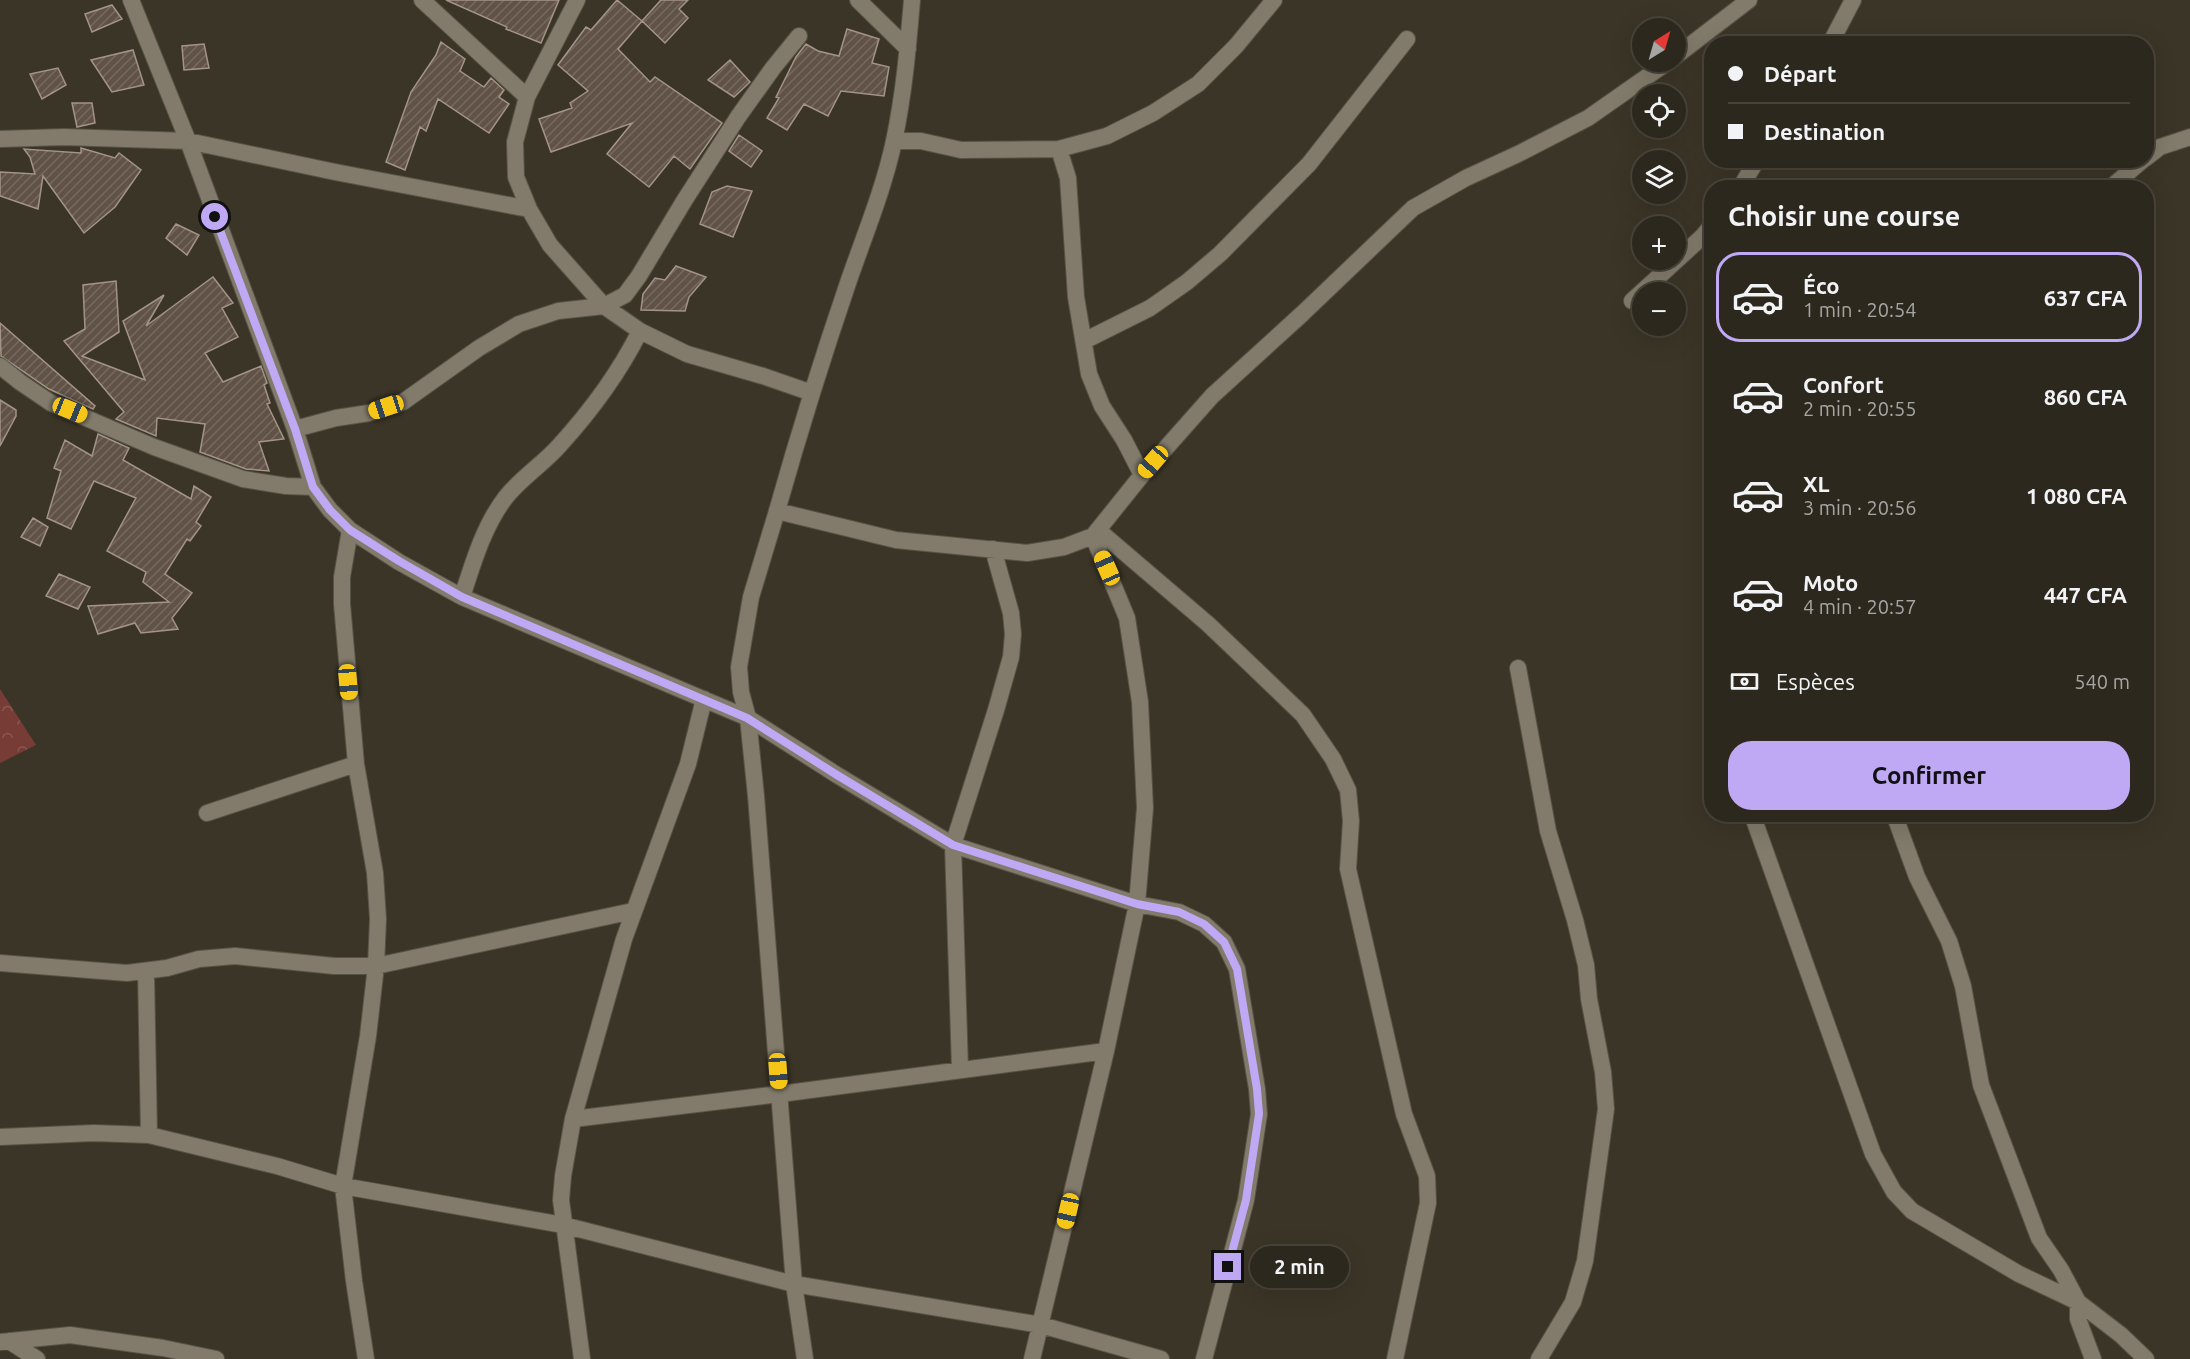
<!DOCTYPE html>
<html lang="fr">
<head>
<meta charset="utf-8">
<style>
	:root { --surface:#2c281d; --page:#38342a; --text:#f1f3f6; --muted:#a6a6a4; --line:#48443b; --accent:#bfa9f4 }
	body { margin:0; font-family:Ubuntu,sans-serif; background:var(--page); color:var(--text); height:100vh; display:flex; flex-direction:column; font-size:22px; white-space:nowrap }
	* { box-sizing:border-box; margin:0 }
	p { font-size:20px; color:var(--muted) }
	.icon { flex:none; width:33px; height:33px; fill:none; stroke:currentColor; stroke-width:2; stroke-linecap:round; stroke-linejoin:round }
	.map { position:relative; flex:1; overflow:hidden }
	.details { position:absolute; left:1704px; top:180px; width:450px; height:642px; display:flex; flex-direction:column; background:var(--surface); border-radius:24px; box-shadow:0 6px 24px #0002,0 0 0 2px var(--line) }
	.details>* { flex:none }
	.hud { position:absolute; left:1704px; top:36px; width:450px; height:132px; border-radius:24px; box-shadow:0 6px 24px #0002,0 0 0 2px var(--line); display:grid; align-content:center; height:132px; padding:0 24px; background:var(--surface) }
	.needle { width:39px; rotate:37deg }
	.tools { position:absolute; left:1632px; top:18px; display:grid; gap:12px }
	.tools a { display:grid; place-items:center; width:54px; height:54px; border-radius:50%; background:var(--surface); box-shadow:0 6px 24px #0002,0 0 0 2px var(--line); font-size:30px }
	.end { position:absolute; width:27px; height:27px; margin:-14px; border:8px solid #bfa9f4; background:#111; box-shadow:0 0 0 3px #111 }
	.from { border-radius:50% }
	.bubble { position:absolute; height:42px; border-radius:21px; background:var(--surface); box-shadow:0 6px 24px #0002,0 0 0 2px var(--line); font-size:20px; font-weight:600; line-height:42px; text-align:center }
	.car { position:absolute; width:18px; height:36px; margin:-18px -9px; border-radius:8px; box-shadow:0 0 4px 2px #0007; background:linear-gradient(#f5c518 24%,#345 0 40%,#f5c518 0 76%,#345 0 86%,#f5c518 0) }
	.hud b { display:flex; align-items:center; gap:21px; height:57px; font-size:22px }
	.hud b+b { border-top:2px solid var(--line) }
	.hud i { width:15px; height:15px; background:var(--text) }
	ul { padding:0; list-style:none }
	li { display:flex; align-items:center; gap:18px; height:90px; margin:0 12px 9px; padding:0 12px; border:3px solid transparent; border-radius:24px }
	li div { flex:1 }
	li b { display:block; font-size:22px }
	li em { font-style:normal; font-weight:600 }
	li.on { border-color:var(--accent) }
	li>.icon { width:54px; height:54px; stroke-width:1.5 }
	h2 { padding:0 24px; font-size:27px; line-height:72px }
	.pay { display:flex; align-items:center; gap:15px; height:66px; padding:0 24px; font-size:22px }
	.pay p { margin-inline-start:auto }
	.cta { display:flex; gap:12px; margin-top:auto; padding:12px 24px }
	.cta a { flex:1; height:69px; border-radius:24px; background:var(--accent); color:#111; font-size:24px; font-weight:600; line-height:69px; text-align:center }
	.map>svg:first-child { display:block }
</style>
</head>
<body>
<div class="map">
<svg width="2190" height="1359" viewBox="0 0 2190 1359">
	<defs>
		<pattern id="forest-crowns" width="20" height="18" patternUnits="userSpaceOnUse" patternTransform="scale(1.5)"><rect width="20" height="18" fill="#773c35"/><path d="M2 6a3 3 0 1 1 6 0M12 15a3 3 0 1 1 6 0" fill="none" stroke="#8a5751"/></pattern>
		<pattern id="building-hatch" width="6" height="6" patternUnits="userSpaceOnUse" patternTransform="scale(1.5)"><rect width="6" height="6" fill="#605247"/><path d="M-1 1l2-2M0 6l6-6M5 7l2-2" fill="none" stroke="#766a60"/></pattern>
	</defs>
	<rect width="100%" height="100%" fill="#3b3527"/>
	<path fill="url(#forest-crowns)" d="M0,689L36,745L0,763Z"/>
	<path fill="url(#building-hatch)" stroke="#a49488" stroke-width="1.5" d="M446,0H559L541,43L506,29L507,27Z
		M617,0L642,21L618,49L650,82L655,77L722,123L690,169L674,156L649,187L607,154L632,123L551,152L539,119L572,108L570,103L588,91L558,65L586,27L591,30Z
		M661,0H688L679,9L688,18L665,43L642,21Z
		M112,5L122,19L92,32L85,14Z
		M847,29L879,39L872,63L889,67L884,96L841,91L828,116L804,104L787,130L767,118L779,98L776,97L796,57L806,44L818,51L839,56Z
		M441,42L465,59L460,71L484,87L491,78L504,90L499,97L509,104L489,133L438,99L426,131L420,127L405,170L386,162L411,92L436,55Z
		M204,44L209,68L184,70L182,46Z
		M133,50L144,85L112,92L91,60Z
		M730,60L750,82L734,97L708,80Z
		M58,68L66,85L42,99L30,74Z
		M72,103H92L95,123L77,127Z
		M739,135L762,151L751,167L729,151Z
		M81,148L115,158L119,153L141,170L115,207L84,233L43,176L38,209L0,196V172L35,174L30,157L24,149L81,153Z
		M727,186L752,191L733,237L700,224L712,192Z
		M176,224L199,235L187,255L166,238Z
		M676,266L706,277L689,297L685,311L641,310L643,294L655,278L665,280Z
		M213,277L233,303L222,308L238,337L205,353L223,382L261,366L267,383L264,385L270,403L267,404L284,439L259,442L269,471L246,469L200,452L205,424L157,418L156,436L116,419L124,412L64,341L85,329L83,285L116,281L119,332L82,356L145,380L123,321L164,295L146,326Z
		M0,323L95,406L93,409L49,389L1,356Z
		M0,400L16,410V416L0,446Z
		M98,434L129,448L123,460L191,499L194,486L211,497L196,522L201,526L190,541L187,539L165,574L192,593L172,618L178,629L141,633L135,623L98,634L88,606L169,602L143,582L146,572L107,551L136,498L94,481L71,529L47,518L61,471L54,468L65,440L92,456Z
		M33,518L48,527L40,546L21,537Z
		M59,574L90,587L78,609L46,596Z"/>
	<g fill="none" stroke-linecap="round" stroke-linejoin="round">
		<g stroke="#585347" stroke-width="18">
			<path id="minor" d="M131,0L188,141L295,429L313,487L330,510L350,530L399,562L462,597L748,718L837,775L953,845L1137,904L1179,912L1204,924L1224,942L1237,969L1257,1089L1259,1114L1246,1200L1204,1359
				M422,0L527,97
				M577,0L527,97L515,142L516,177L529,209L550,245L604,306L640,331L687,354L763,376L812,393
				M858,0L908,49
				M912,0C908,47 904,94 894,141C884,188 865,234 849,280C823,356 799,433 777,511L896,540L1027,553L1064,547L1093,536L1142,475L1212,396L1302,314L1413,208L1466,178L1518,154L1588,118L1668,62
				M1830,44L1853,0
				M1676,56L1749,0
				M0,139L64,137L188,141L335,172L529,209
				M894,141H921L961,150L1059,149L1107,136L1153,113L1198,84L1236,46L1274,0
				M1059,149L1068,178L1076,297L1089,374L1102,406L1124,440L1142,475
				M2146,158L2160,147L2190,137
				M1740,188L1757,160
				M2110,188L2143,160
				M1632,301L1702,237L1712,225
				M1084,341L1150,308L1187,282L1220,254L1309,164L1407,39
				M0,366L20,382L51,403L154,447L243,479L286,486L313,487
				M295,429L336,418L369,413L403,402L479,348L519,324L558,311L604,306L625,295L639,276L684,201L738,117L773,68L799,36
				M350,530L342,577V604L356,764L375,873L378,919L376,966L368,1036L343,1186L354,1281L366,1359
				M1098,530L1208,624L1251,665L1303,715L1333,759L1348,790L1351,821L1348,869L1404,1114L1427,1176L1428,1203L1395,1359
				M462,597C473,563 484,525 506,497C521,478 543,464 559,446C590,412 619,373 640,331
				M1518,668L1548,831L1575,920L1586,965L1589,999L1603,1072L1606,1109L1585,1261L1573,1302L1539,1359
				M207,813L356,764
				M1752,814L1873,1154L1894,1192L1912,1211L2019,1274L2078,1302L2121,1335L2146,1359
				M1894,814L1917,877L1949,941L1963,986L1981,1085L2039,1238L2061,1270L2078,1302V1319L2093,1359
				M0,963L127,973L167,968L199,959L235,956L334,966H376L633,911
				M146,972L149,1135
				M960,1069L953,845L996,710L1011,657L1013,634L1011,613L993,549
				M573,1119L780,1094L1106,1051
				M0,1137L94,1133L149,1135L277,1166L343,1186L563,1225L794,1284L1041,1325L1161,1359
				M9,1341L37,1359
				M0,1342L70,1335L163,1348L216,1359
				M582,1359L561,1200L563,1176L573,1119L624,939L688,764L704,699
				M1032,1359L1106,1051L1137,904L1145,808L1140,702L1127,618L1093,536"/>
		</g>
		<g stroke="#585347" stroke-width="18">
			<path id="tertiary" d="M777,511L751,597L739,667L741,692L748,718L756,796L794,1284L805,1359"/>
		</g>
		<use href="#minor" stroke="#827b6b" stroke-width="16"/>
		<use href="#tertiary" stroke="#827b6b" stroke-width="16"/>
	</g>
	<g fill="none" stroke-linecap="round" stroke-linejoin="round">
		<path stroke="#bfa9f4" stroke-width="8" d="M215,217L295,429L313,487L330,510L350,530L399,561L462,597L747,718L837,775L953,845L1137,904L1179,912L1204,924L1224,942L1237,969L1257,1089L1259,1114L1246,1200L1228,1267"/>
	</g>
</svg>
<div class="tools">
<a><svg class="needle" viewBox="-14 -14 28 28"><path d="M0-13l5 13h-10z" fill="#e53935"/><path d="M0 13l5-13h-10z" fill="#a6a6a4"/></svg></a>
<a><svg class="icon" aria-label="locate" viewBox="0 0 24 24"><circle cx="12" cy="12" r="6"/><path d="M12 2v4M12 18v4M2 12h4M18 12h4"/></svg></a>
<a><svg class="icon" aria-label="layers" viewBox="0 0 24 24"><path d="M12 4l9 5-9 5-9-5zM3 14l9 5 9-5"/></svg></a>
<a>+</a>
<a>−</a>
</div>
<i class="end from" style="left:215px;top:217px"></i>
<i class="end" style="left:1228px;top:1267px"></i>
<div class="bubble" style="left:1250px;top:1246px;width:99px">2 min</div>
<i class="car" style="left:386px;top:407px;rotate:252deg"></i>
<i class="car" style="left:70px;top:410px;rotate:112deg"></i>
<i class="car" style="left:1153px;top:462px;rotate:221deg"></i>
<i class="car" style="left:1107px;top:568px;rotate:336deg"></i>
<i class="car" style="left:348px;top:682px;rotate:175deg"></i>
<i class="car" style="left:778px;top:1071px;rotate:176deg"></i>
<i class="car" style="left:1068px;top:1211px;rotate:193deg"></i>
<div class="hud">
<b><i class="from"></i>Départ</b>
<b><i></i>Destination</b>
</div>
<section class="details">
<h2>Choisir une course</h2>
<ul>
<li class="on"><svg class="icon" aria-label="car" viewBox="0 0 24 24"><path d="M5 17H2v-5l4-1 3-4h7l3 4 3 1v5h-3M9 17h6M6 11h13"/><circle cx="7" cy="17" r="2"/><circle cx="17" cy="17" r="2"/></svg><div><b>Éco</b><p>1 min · 20:54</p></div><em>637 CFA</em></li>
<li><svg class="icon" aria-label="car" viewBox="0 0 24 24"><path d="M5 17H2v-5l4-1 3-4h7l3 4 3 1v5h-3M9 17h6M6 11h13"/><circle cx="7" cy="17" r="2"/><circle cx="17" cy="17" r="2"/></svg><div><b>Confort</b><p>2 min · 20:55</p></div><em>860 CFA</em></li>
<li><svg class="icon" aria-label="car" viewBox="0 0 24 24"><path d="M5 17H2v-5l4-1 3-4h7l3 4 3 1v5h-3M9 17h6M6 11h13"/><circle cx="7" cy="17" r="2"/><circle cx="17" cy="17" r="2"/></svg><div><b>XL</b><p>3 min · 20:56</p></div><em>1 080 CFA</em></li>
<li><svg class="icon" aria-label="car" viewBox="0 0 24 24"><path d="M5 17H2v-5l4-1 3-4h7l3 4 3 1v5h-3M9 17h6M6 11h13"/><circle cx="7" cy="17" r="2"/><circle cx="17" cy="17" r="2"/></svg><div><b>Moto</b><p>4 min · 20:57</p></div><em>447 CFA</em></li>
</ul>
<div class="pay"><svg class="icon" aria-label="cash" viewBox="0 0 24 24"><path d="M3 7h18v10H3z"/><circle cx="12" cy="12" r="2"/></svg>Espèces<p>540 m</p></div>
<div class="cta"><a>Confirmer</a></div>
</section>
</div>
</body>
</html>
